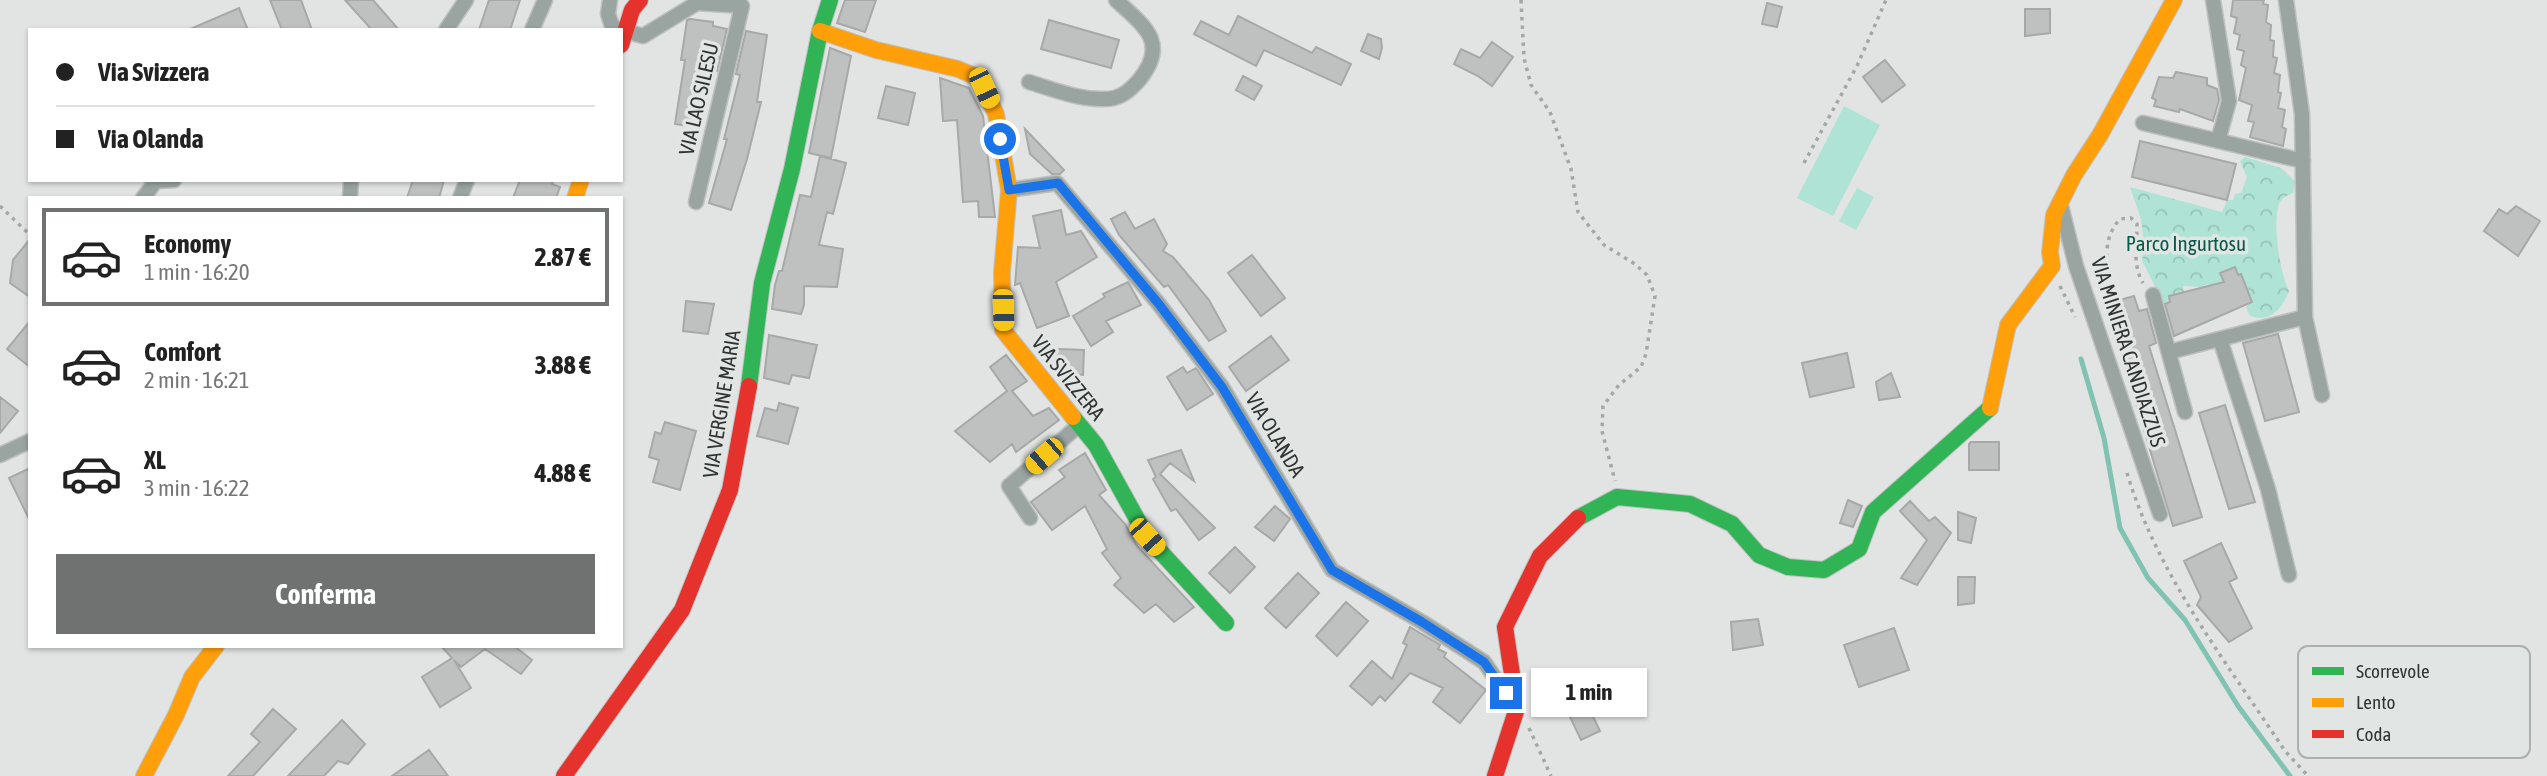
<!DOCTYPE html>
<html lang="it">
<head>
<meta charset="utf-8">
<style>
	:root { --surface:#fff; --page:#f6f6f6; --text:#222; --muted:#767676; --line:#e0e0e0; --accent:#707271 }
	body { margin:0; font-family:"Asap Condensed",sans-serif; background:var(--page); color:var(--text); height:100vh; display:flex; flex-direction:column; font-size:26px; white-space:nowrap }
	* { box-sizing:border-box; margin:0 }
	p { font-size:23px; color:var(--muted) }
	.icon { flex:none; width:38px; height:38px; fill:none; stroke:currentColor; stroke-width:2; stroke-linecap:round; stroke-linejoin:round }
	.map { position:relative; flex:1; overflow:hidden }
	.sheet { position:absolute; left:28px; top:196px; width:595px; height:452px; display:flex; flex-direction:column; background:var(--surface); border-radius:0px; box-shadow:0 2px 5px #0004 }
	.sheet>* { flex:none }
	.top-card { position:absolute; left:28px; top:28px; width:595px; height:154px; border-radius:0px; box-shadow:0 2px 5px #0004; display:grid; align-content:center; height:154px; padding:0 28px; background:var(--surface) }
	.end { position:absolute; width:32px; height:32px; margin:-16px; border:9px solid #1a73e8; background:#fff; box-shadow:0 0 0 4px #fff }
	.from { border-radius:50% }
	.bubble { position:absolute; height:49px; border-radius:0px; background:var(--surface); box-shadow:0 2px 5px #0004; font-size:23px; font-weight:700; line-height:49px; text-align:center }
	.car { position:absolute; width:21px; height:42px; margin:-21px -10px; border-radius:9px; box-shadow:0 0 5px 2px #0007; background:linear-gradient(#f5c518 24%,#345 0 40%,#f5c518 0 76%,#345 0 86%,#f5c518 0) }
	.top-card b { display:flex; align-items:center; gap:24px; height:66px; font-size:26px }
	.top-card b+b { border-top:2px solid var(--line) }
	.top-card i { width:18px; height:18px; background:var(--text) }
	ul { padding:12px 0 0; list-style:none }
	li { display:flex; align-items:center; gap:21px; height:98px; margin:0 14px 10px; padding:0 14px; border:4px solid transparent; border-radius:0px }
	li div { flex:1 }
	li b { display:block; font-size:26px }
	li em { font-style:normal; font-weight:700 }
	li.selected { border-color:var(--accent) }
	li>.icon { width:63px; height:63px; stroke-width:1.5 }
	.primary-button { display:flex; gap:14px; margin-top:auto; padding:14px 28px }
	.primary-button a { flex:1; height:80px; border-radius:0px; background:var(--accent); color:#fff; font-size:28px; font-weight:700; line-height:80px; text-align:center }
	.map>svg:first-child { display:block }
</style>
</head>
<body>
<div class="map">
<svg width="2547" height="776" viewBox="0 0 2547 776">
	<defs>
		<pattern id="park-crowns" width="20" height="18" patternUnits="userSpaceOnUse" patternTransform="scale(1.75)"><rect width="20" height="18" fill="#afe3d5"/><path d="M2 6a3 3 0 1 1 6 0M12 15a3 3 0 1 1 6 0" fill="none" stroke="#97c3b7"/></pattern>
	</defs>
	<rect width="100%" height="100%" fill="#e2e4e3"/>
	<path fill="url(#park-crowns)" d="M2245,157L2281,168L2295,181L2293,193C2286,196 2279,199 2278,208C2273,229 2280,272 2289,291C2283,308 2268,325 2249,315L2246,307L2252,302L2241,274L2220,273L2223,281L2210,286L2208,284L2201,287L2183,286L2184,292L2169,296L2170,302L2164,304L2142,261L2144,243L2141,219L2130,187L2222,212L2227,200H2233L2235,194L2241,193L2247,177L2240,161Z"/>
	<path fill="#afe3d5" d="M1844,106L1880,125L1833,216L1797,198Z
		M1857,188L1874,197L1856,230L1839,221Z"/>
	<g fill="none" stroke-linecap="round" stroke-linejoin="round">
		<path stroke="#81c3b2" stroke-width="5" d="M2081,359L2104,438L2120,528L2148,578L2185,620L2238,706L2290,776"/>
	</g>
	<path fill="#bfc1c0" stroke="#a7a9a8" stroke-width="2" d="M270,0H301L312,30H282Z
		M345,0H373L399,30H372Z
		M489,0H520L510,30H479Z
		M845,0H876L865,32L837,23Z
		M2233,0H2264L2263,4L2268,5L2266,22L2271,25L2270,40L2274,41L2273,57L2277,58L2274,73L2280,75L2278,92L2281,93L2278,108L2285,110L2282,127L2286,129L2283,146L2250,137L2254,122L2248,121L2252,105L2239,100L2246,68L2241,65L2244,51L2237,49L2240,35L2234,33L2237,18L2231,16Z
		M1767,3L1782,7L1777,27L1762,24Z
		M239,8L248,30H188Z
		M2025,9H2050V33L2025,36Z
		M1238,16L1312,53L1316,47L1351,64L1341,85L1264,50L1256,66L1194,34L1201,21L1229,35Z
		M690,19L713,22V26L727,29L717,71L710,70L701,128L675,124L685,60H681L687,20Z
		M1049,20L1119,40L1111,68L1041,49Z
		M746,31L767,35L757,102H761L747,159L731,210L709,203L727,139H724L740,75L736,74Z
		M1368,34L1381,39L1382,48L1379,59L1361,51Z
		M1492,42L1513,57L1492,86L1478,76L1454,64L1461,49L1480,58Z
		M830,48L851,56L831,158L809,153Z
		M1885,60L1905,85L1882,102L1863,77Z
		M2176,72L2207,78V85L2217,89L2219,100L2213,121L2180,109L2179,112L2154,106L2156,100L2152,98L2159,77L2173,78Z
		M1243,76L1262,86L1254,100L1236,90Z
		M940,78L969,88L983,116L995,217H979L978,201L963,202L957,120L943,121Z
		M886,86L915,93L908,125L878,118Z
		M1025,129L1064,170L1060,174H1052L1030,154Z
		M2140,141L2236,164L2227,200L2132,177Z
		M820,156L846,163L833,214L827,212L819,245L843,249L837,287L804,286V305L801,314L772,309L775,285L779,271H782L800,195L811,197Z
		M413,180H444L439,198H407Z
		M520,180H553L552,184L560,187L556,198H513Z
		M2516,206L2540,221L2518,256L2484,231L2499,209L2507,214Z
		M1061,210L1066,235L1081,231L1097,257L1056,282L1069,316L1037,328L1020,283L1015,285L1018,247L1040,248L1033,216Z
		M1125,212L1135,229L1154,219L1167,244L1163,251L1173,257L1209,300L1226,331L1209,341L1168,285L1164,287L1119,235L1111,219Z
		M30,239V297L10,283L13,260Z
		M1252,255L1285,298L1261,316L1228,273Z
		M2235,267L2238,275L2241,274L2252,302L2174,336L2165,304L2170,302L2169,296L2224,282L2220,273Z
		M1128,282L1141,305L1106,321L1113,332L1091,346L1073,316L1105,297L1103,294Z
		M2134,296L2139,311L2147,309L2156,343L2149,346L2202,517L2173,526L2106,304Z
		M686,301L714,304L708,334L683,331Z
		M30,321V367L7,349Z
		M2278,334L2299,412L2265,421L2243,343Z
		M769,335L817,345L809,378L792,375L789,384L764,378Z
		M1271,336L1289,360L1246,391L1229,367Z
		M1034,348L1084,350L1083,375L1063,373V367L1046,362Z
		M1847,353L1854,387L1810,397L1802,363Z
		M1006,355L1027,381L1012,391L1033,416L1049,408L1059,420L1016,452L1012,444L990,462L955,431L1007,391L990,367Z
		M1183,367L1187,373L1196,368L1213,394L1187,410L1167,377Z
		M1891,373L1900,397L1879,400L1876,382Z
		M0,397L18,411L0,433Z
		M779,403L798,408L788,444L757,436L765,408L777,411Z
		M2225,405L2255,502L2229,509L2199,413Z
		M665,422L696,431L680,490L653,482L659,460L649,457L655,432L661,434Z
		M1971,442H1999V470H1969V444Z
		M1181,450L1194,481L1170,463L1160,474L1215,528L1199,540L1176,509L1171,511L1153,479L1156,477L1148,460Z
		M1085,453L1106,490L1099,495L1125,524L1137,546L1194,607L1174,622L1156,604L1144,613L1114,585L1121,578L1102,553L1107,549L1085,506L1052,530L1031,502L1065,477L1059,470Z
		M30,468V521L9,478Z
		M1848,500L1862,506L1853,527L1840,523Z
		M1910,501L1929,521L1935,517L1951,533L1917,585L1901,578L1927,540L1900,511Z
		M1275,506L1290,519L1274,541L1255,527Z
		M1958,512L1976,518L1971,543L1958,540Z
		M2221,543L2237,578L2229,582L2252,628L2229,642L2197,605L2201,597L2184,561Z
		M1235,547L1255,567L1230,593L1209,573Z
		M1298,573L1319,593L1286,628L1265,608Z
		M1958,577H1975L1974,603L1958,605Z
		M1346,602L1368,621L1337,656L1316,636Z
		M1758,619L1763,645L1733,650L1731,622Z
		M1410,627L1440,645L1438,649L1446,653L1444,657L1486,690L1460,723L1433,702L1443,688L1410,673L1385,701L1380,696L1372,705L1350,686L1372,661L1392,679L1407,645L1403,643Z
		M1894,628L1909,670L1859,687L1844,645Z
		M441,646H514L532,660L521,674L485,649L461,667L454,660L471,688L440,707L422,677L452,658Z
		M1589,708L1600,731L1581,740L1570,717Z
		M273,709L296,729L253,776H228L260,742L251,734Z
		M342,720L365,744L348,764L338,761L324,776H288Z
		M429,750L448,776H392Z"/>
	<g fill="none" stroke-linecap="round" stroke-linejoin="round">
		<g stroke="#bfc1c0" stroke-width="17">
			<path id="street" d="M610,0L608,14L612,26L620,30
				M2213,0L2229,101L2218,141
				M2286,0L2302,114L2305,317L2322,395
				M446,30L466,0
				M532,30L545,0
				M621,30L643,36L697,3L742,6L696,202
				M1029,82C1055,90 1087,103 1114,98C1124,96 1134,86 1140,79C1169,42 1144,26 1116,0
				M2143,123L2303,161
				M1009,190L1057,183L1158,303L1222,387L1332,570L1422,622L1484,662L1514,705
				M143,198L156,181L174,180
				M350,198L351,180
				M460,198L467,180
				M2060,202L2076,266L2160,514
				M2153,295L2185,412
				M2220,339L2268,489L2289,575
				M2169,352L2305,317
				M0,455L30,441
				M1030,518L1009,486L1078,426"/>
		</g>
		<g stroke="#bfc1c0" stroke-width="18">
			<path id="fast" d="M749,386L762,283L792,169L820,31L830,0
				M1073,417L1096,445L1147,537L1226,623
				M1578,518L1617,497L1690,504L1732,524L1759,555L1788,567L1824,570L1859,549L1873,512L1990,408"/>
		</g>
		<g stroke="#bfc1c0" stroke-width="18">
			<path id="slow" d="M820,31L876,50L958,69L979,78L996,114L1009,190L1002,272L1003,330L1073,417
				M575,198L581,180
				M1990,408L2008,325L2052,266L2050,252L2054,215L2074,175L2100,135L2174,0
				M144,776L176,715L192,677L216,646"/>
		</g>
		<g stroke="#bfc1c0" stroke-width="18">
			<path id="jam" d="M621,45L632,10L640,0
				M564,776L682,610L730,490L749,386
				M1495,776L1517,708L1505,627L1540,556L1578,518"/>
		</g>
		<path stroke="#a1a8a6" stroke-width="3.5" stroke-dasharray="3.5 5" stroke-linecap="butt" d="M1521,0L1524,58L1531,85L1550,112L1571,169L1578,212L1604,245L1635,264L1647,275L1655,296L1646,354L1641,367L1619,385L1603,406L1602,431L1615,481
			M1804,163L1857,66L1886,0
			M0,206L30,235
			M2060,286L2075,317
			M2101,290C2113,267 2098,243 2120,219L2131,218L2137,224C2137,246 2132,264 2143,283
			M2127,473C2157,574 2227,663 2285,751L2308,776
			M1529,728L1551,776"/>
		<use href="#street" stroke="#9aa5a2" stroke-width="14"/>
		<use href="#fast" stroke="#30b455" stroke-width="16"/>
		<use href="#slow" stroke="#ff9f0a" stroke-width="16"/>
		<use href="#jam" stroke="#e5322d" stroke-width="16"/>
	</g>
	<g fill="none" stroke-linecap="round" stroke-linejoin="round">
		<path stroke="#1a73e8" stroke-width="9" d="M1000,139L1009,190L1058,183L1158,303L1222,387L1332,570L1422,622L1484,662L1506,693"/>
	</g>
	<g text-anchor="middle" stroke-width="7" stroke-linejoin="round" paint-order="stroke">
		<g font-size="21" fill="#323433" stroke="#e1e5e4">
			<text transform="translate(699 99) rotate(-77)" y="7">VIA LAO SILESU</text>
			<text transform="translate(2128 352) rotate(72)" y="7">VIA MINIERA CANDIAZZUS</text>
			<text transform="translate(1068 378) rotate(51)" y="7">VIA SVIZZERA</text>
			<text transform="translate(722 404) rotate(-81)" y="7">VIA VERGINE MARIA</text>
			<text transform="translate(1275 435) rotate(59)" y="7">VIA OLANDA</text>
		</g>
		<g font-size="21" fill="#095a4a" stroke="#e1e5e4">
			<text x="2186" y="251">Parco Ingurtosu</text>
		</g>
	</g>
	<rect x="2298" y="646" width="232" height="112" rx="10" fill="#e1e5e4" stroke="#acb0af" stroke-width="2"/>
	<rect x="2312" y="667" width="32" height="8" fill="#30b455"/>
	<rect x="2312" y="698" width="32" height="9" fill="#ff9f0a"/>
	<rect x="2312" y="730" width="32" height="8" fill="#e5322d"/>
	<g font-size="19" fill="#323433">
		<text x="2356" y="678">Scorrevole</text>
		<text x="2356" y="709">Lento</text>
		<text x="2356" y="741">Coda</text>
	</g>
</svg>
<i class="end from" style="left:1000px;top:139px"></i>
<i class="end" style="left:1506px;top:693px"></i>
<div class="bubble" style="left:1531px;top:668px;width:116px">1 min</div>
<i class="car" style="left:984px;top:88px;rotate:155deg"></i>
<i class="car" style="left:1003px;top:310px;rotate:178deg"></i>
<i class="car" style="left:1044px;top:456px;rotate:229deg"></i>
<i class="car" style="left:1147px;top:537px;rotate:138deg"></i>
<div class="top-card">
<b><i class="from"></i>Via Svizzera</b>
<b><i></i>Via Olanda</b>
</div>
<section class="sheet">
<ul>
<li class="selected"><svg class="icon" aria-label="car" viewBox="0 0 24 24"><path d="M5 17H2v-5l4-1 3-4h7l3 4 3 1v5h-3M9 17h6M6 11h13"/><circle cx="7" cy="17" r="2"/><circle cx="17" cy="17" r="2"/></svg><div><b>Economy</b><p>1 min · 16:20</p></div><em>2.87 €</em></li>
<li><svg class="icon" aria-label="car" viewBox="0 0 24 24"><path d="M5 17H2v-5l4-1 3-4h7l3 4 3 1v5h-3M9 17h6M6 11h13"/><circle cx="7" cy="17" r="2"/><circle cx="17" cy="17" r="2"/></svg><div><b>Comfort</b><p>2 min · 16:21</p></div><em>3.88 €</em></li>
<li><svg class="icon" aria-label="car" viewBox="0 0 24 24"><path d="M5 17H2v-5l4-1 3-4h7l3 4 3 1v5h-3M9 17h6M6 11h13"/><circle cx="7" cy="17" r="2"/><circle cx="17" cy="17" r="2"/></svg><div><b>XL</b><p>3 min · 16:22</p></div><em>4.88 €</em></li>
</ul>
<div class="primary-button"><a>Conferma</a></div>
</section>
</div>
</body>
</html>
